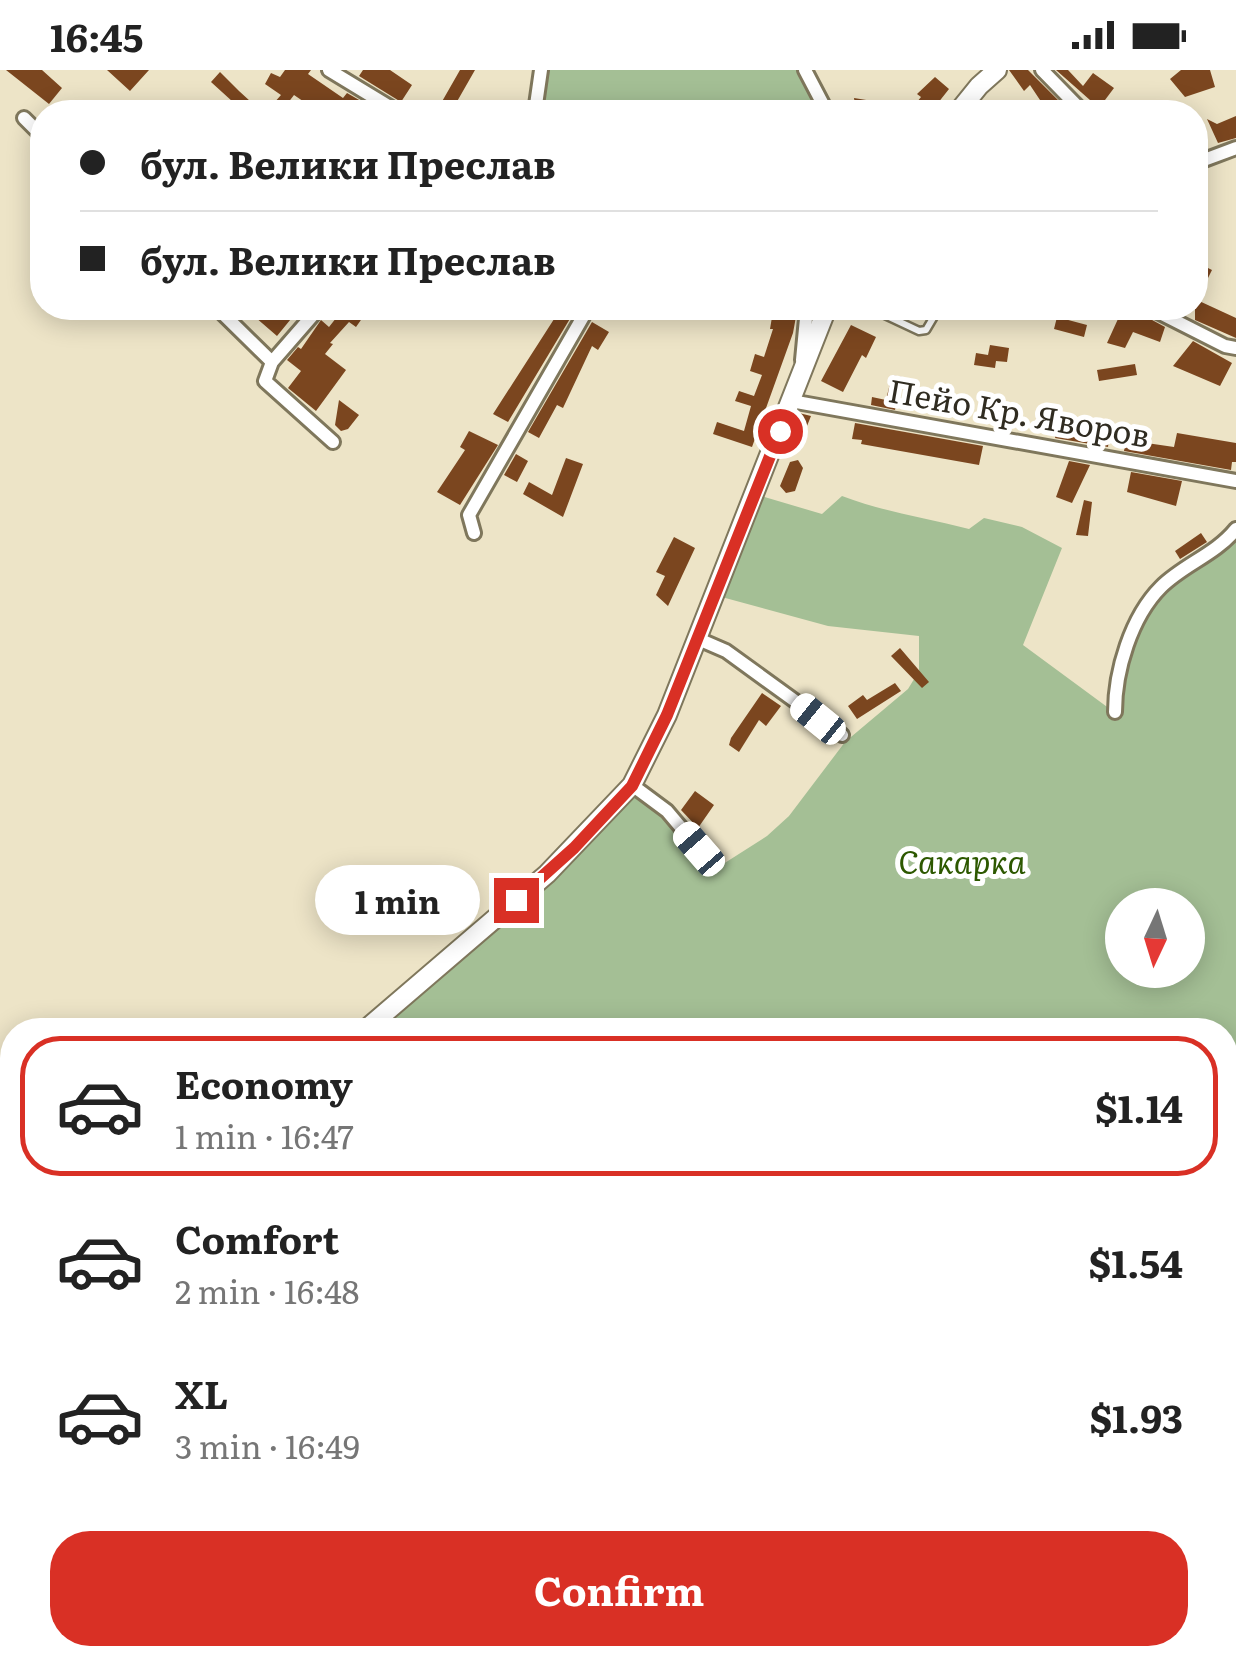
<!DOCTYPE html>
<html lang="en">
<head>
<meta charset="utf-8">
<style>
	:root { --surface:#fff; --page:#f6f6f6; --text:#222; --muted:#767676; --line:#e0e0e0; --accent:#d93025 }
	body { margin:0; font-family:Literata,serif; background:var(--page); color:var(--text); height:100vh; display:flex; flex-direction:column; font-size:38px; white-space:nowrap }
	* { box-sizing:border-box; margin:0 }
	p { font-size:32px; color:var(--muted) }
	.icon { flex:none; width:55px; height:55px; fill:none; stroke:currentColor; stroke-width:2; stroke-linecap:round; stroke-linejoin:round }
	.map { position:relative; flex:1; overflow:hidden }
	.drawer { position:absolute; left:0px; top:948px; width:1238px; height:648px; display:flex; flex-direction:column; background:var(--surface); border-radius:40px 40px 0 0; box-shadow:0 5px 25px #0003 }
	.drawer>* { flex:none }
	.top-card { position:absolute; left:30px; top:30px; width:1178px; height:220px; border-radius:40px; box-shadow:0 5px 25px #0003; display:grid; align-content:center; height:220px; padding:0 50px; background:var(--surface) }
	.needle { width:65px; rotate:184deg }
	.buttons { position:absolute; left:1105px; top:818px; display:grid; gap:20px }
	.buttons a { display:grid; place-items:center; width:100px; height:100px; border-radius:50%; background:var(--surface); box-shadow:0 5px 25px #0003; font-size:50px }
	.end { position:absolute; width:45px; height:45px; margin:-22px; border:12px solid #d93025; background:#fff; box-shadow:0 0 0 5px #fff }
	.from { border-radius:50% }
	.bubble { position:absolute; height:70px; border-radius:35px; background:var(--surface); box-shadow:0 5px 25px #0003; font-size:32px; font-weight:700; line-height:70px; text-align:center }
	.car { position:absolute; width:30px; height:60px; margin:-30px -15px; border-radius:12px; box-shadow:0 0 8px 2px #0007; background:linear-gradient(#fff 24%,#345 0 40%,#fff 0 76%,#345 0 86%,#fff 0) }
	.top-card b { display:flex; align-items:center; gap:35px; height:95px; font-size:38px }
	.top-card b+b { border-top:2px solid var(--line) }
	.top-card i { width:25px; height:25px; background:var(--text) }
	ul { padding:18px 0 0; list-style:none }
	li { display:flex; align-items:center; gap:30px; height:140px; margin:0 20px 15px; padding:0 30px; border:5px solid transparent; border-radius:40px }
	li div { flex:1 }
	li b { display:block; font-size:38px }
	li em { font-style:normal; font-weight:700 }
	li.current { border-color:var(--accent) }
	li>.icon { width:90px; height:90px; stroke-width:1.5 }
	.action { display:flex; gap:20px; margin-top:auto; padding:20px 50px }
	.action a { flex:1; height:115px; border-radius:40px; background:var(--accent); color:#fff; font-size:40px; font-weight:700; line-height:115px; text-align:center }
	.status { display:flex; justify-content:space-between; align-items:center; height:70px; padding:0 50px; background:var(--surface); direction:ltr }
	.status svg { height:28px; fill:currentColor }
	.map>svg:first-child { display:block }
</style>
</head>
<body>
<div class="status"><b>16:45</b><svg viewBox="0 0 49 12"><path d="M0 12V9h3v3zM5 12V6h3v6zM10 12V3h3v9zM15 12V0h3v12zM26 1h20v11H26zM47 4h2v5h-2z"/></svg></div>
<div class="map">
<svg width="1236" height="1594" viewBox="0 0 1236 1594">
	<rect width="100%" height="100%" fill="#ede4c7"/>
	<path fill="#a4bf95" fill-rule="evenodd" d="M541,0H807L827,42H535Z
		M761,426L822,444L842,426C884,442 926,448 969,459L984,448L1022,457L1062,478L1023,575L1114,642L1115,626L1143,538L1236,459V1077L1225,1085V960H365L632,715L720,796L767,766L789,746L845,672L908,619L919,601V566L828,556L718,526ZM1122,835H1188V900H1122Z
		M12,1264V1582H1004L1008,1591L1002,1594H0V1275Z
		M1236,1346V1594H1044L1063,1583L1225,1582V1356Z"/>
	<path fill="#7b461f" d="M6,0H42L62,18L49,34Z
		M107,0H149L130,21Z
		M285,0H311L308,4L343,28L347,23L380,42H319L294,25L281,42H266L281,25L265,14L271,3L280,7Z
		M363,0H390L412,15L401,32L359,6Z
		M460,0H475L451,42H436Z
		M1009,0H1028L1070,42H1048L1030,15L1024,21Z
		M1056,0H1068L1083,16L1093,3L1114,18L1099,38Z
		M1181,0H1210L1215,17L1185,27L1170,9Z
		M220,2L239,21L262,42H244L211,12Z
		M935,7L949,19L934,38L930,34L924,42H909L921,27L917,24Z
		M854,28L903,36V42L856,40Z
		M1236,46V68L1218,73L1207,49L1217,54Z
		M1202,195L1212,200L1197,230L1236,248V268L1195,250V198L1199,200Z
		M262,238H306L298,247L295,244L277,266L255,247Z
		M344,238H351L363,247L356,257L349,252L330,273L333,274L325,284L346,300L316,341L288,318L301,301L287,290L298,277L301,279L321,250L329,257Z
		M542,238H567L574,242L508,352L493,344L556,246Z
		M784,238L797,241L793,263L752,377L713,364L717,352L744,361L751,336L735,331L739,321L754,326L762,305L750,301L755,284L764,287L773,259H770L772,247L782,249Z
		M1123,238H1130L1165,257L1160,272L1133,262L1125,278L1107,273Z
		M1057,247L1087,255L1084,267L1054,259Z
		M592,252L609,262L598,280L592,276L563,338L557,335L539,368L528,362Z
		M851,255L876,267L866,288L862,285L843,322L821,311Z
		M1193,271L1232,293L1220,316L1173,296Z
		M990,275L1009,278L1007,292L996,291L995,298L974,295L976,283L988,285Z
		M1135,294L1137,305L1099,311L1097,300Z
		M892,305L902,307L895,340L871,335L872,327L886,330Z
		M339,330L359,345L348,359L341,361L335,355Z
		M799,343L811,346L801,371L790,367Z
		M1059,350L1110,363L1108,377L1055,368Z
		M855,353L983,376L979,395L861,374L862,370L852,369Z
		M469,361L498,375L460,435L437,422L465,380L460,377Z
		M1177,363L1236,373V392H1232L1231,400L1124,381L1126,370L1174,377Z
		M516,384L528,391L517,412L504,405Z
		M566,388L583,394L563,447L523,424L529,412L552,425Z
		M798,390L803,398L795,421L786,423L780,416L790,392Z
		M1069,391L1090,395L1072,433L1056,427Z
		M1131,402L1182,411L1176,436L1127,422Z
		M1084,430L1092,432L1088,466L1076,465Z
		M1201,463L1207,472L1180,489L1175,481Z
		M674,467L695,478L668,536L656,525L665,506L656,502Z
		M900,578L929,612L922,618L891,586Z
		M895,613L901,621L857,649L848,636L863,625L867,630Z
		M762,623L781,636L766,656L759,650L739,682L729,675L731,668Z
		M695,721L714,735L698,758L681,740Z"/>
	<g fill="none" stroke-linecap="round" stroke-linejoin="round">
		<g stroke="#7f775c" stroke-width="11">
			<path id="service" d="M870,238L919,261L926,260L939,238"/>
		</g>
		<g stroke="#7f775c" stroke-width="18">
			<path id="minor" d="M329,0L398,42
				M805,0L827,42
				M1042,0L1083,42
				M535,42L541,0
				M24,48L42,66
				M1195,90H1204L1236,78
				M217,238L272,292
				M319,238L272,292L265,311L333,372
				M1150,238L1225,276L1236,278
				M802,290L807,238
				M791,331L1236,411
				M474,463L469,445L588,238
				M696,568L726,581L842,665
				M1115,642C1115,601 1131,547 1161,517C1184,494 1215,485 1236,459
				M632,715L667,741L699,779"/>
		</g>
		<g stroke="#7f775c" stroke-width="22">
			<path id="secondary" d="M958,42L979,16L997,0
				M365,960L547,804L632,715L667,645L827,238
				M0,1275L12,1264"/>
		</g>
		<use href="#service" stroke="#fff" stroke-width="6"/>
		<use href="#minor" stroke="#fff" stroke-width="12"/>
		<use href="#secondary" stroke="#fff" stroke-width="18"/>
	</g>
	<g fill="none" stroke-linecap="round" stroke-linejoin="round">
		<path stroke="#d93025" stroke-width="12" d="M516,830L574,778L632,716L667,645L780,361"/>
	</g>
	<g text-anchor="middle" stroke-width="10" stroke-linejoin="round" paint-order="stroke">
		<g font-size="32" fill="#302c21" stroke="#fff">
			<text transform="translate(1019 344) rotate(10)" y="11">Пейо Кр. Яворов</text>
		</g>
		<g font-size="32" font-style="italic" fill="#2d5800" stroke="#fff">
			<text x="962" y="804">Сакарка</text>
		</g>
	</g>
</svg>
<div class="buttons">
<a><svg class="needle" viewBox="-14 -14 28 28"><path d="M0-13l5 13h-10z" fill="#e53935"/><path d="M0 13l5-13h-10z" fill="#767676"/></svg></a>
</div>
<i class="end from" style="left:780px;top:361px"></i>
<i class="end" style="left:516px;top:830px"></i>
<div class="bubble" style="left:315px;top:795px;width:165px">1 min</div>
<i class="car" style="left:818px;top:649px;rotate:309deg"></i>
<i class="car" style="left:699px;top:779px;rotate:319deg"></i>
<div class="top-card">
<b><i class="from"></i>бул. Велики Преслав</b>
<b><i></i>бул. Велики Преслав</b>
</div>
<section class="drawer">
<ul>
<li class="current"><svg class="icon" aria-label="car" viewBox="0 0 24 24"><path d="M5 17H2v-5l4-1 3-4h7l3 4 3 1v5h-3M9 17h6M6 11h13"/><circle cx="7" cy="17" r="2"/><circle cx="17" cy="17" r="2"/></svg><div><b>Economy</b><p>1 min · 16:47</p></div><em>$1.14</em></li>
<li><svg class="icon" aria-label="car" viewBox="0 0 24 24"><path d="M5 17H2v-5l4-1 3-4h7l3 4 3 1v5h-3M9 17h6M6 11h13"/><circle cx="7" cy="17" r="2"/><circle cx="17" cy="17" r="2"/></svg><div><b>Comfort</b><p>2 min · 16:48</p></div><em>$1.54</em></li>
<li><svg class="icon" aria-label="car" viewBox="0 0 24 24"><path d="M5 17H2v-5l4-1 3-4h7l3 4 3 1v5h-3M9 17h6M6 11h13"/><circle cx="7" cy="17" r="2"/><circle cx="17" cy="17" r="2"/></svg><div><b>XL</b><p>3 min · 16:49</p></div><em>$1.93</em></li>
</ul>
<div class="action"><a>Confirm</a></div>
</section>
</div>
</body>
</html>
